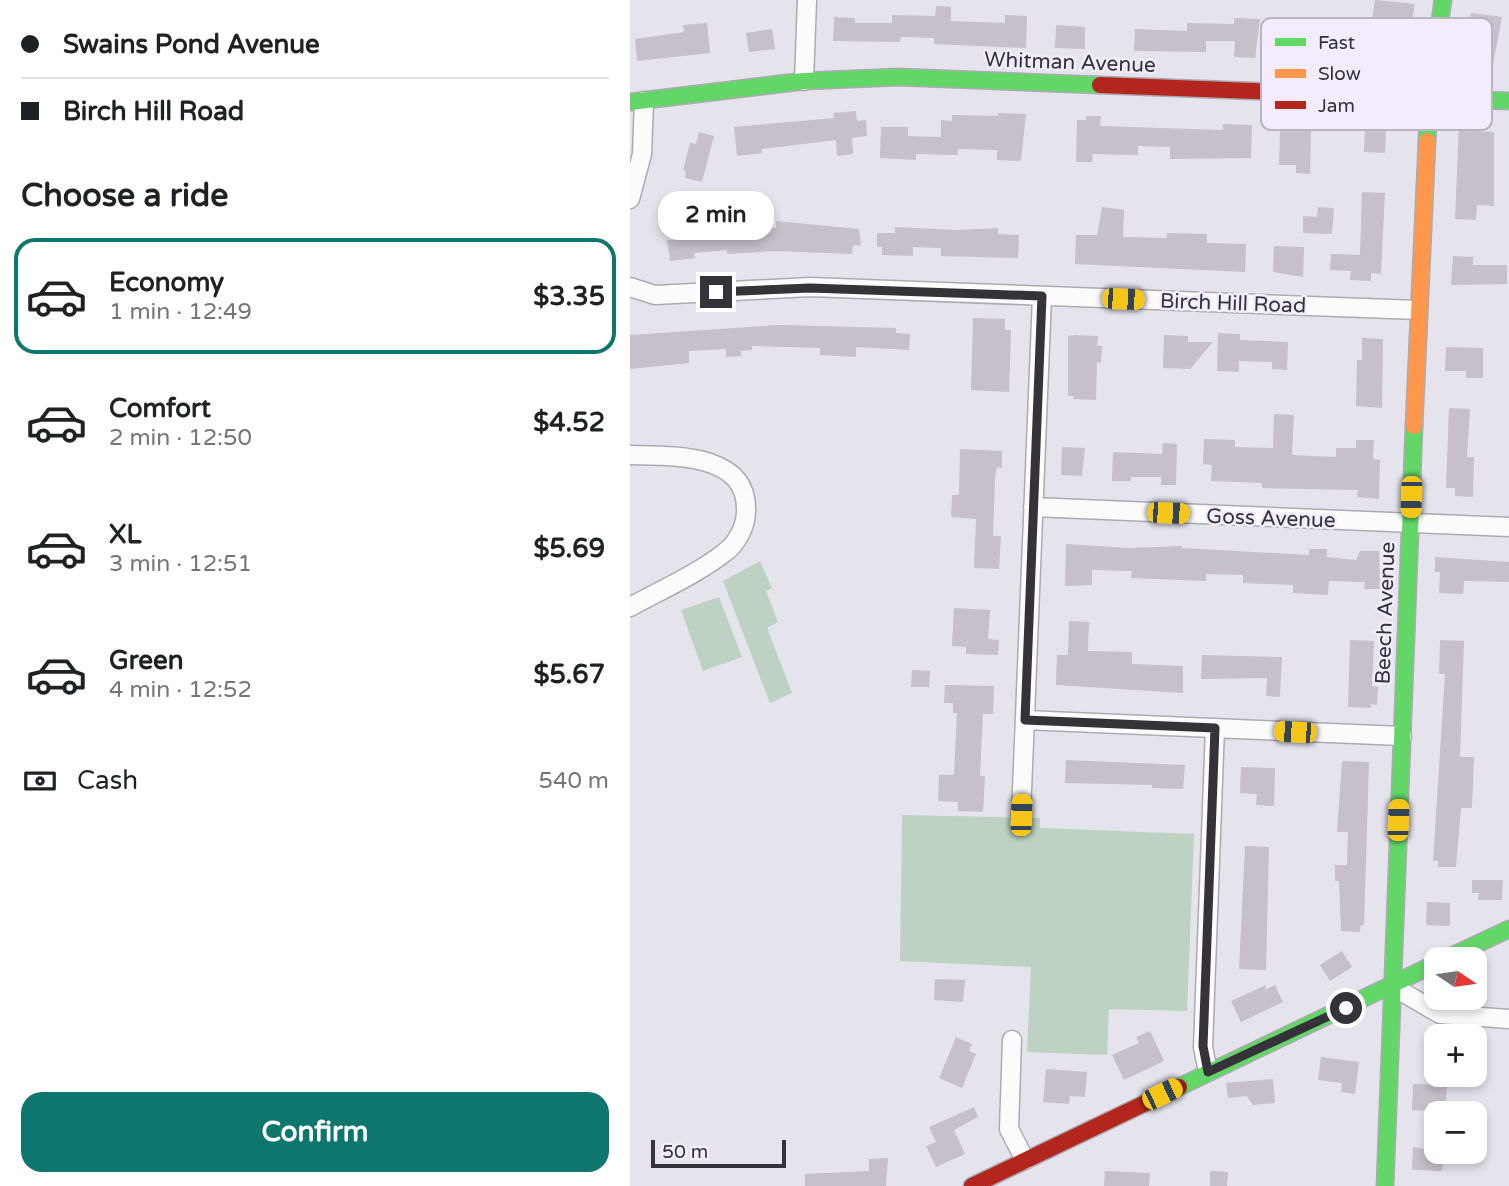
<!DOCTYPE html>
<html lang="en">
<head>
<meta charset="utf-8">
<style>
	:root { --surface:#fff; --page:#f6f6f6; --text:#202124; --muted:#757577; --line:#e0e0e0; --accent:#0f766e }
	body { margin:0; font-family:"Varela Round",sans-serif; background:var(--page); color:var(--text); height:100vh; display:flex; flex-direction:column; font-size:26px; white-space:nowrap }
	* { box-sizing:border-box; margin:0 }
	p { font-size:23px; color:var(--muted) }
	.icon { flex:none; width:38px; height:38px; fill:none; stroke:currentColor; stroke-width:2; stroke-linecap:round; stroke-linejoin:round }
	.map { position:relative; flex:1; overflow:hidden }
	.drawer { display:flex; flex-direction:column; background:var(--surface); width:630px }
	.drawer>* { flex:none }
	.guide { display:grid; align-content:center; height:154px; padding:0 21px; background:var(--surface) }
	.needle { width:46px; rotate:103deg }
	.tools { position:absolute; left:794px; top:947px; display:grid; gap:14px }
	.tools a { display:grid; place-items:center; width:63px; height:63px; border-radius:14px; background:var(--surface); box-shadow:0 4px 10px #0003; font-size:35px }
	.scale { position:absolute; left:21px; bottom:18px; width:135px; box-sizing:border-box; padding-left:7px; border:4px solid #353339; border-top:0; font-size:19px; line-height:24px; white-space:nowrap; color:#353339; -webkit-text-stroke:5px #f2ecfe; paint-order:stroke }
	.end { position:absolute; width:32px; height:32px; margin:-16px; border:9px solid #353339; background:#fff; box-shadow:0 0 0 4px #fff }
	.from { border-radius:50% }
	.bubble { position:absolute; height:49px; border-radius:21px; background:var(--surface); box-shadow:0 4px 10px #0003; font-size:23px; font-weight:700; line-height:49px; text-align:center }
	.car { position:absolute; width:21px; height:42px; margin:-21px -10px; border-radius:9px; box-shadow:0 0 5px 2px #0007; background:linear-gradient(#f5c518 24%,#345 0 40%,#f5c518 0 76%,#345 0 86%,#f5c518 0) }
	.guide b { display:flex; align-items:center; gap:24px; height:66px; font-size:26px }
	.guide b+b { border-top:2px solid var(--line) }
	.guide i { width:18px; height:18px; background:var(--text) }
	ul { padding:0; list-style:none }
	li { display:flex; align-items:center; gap:21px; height:116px; margin:0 14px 10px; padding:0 7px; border:4px solid transparent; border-radius:21px }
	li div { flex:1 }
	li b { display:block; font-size:26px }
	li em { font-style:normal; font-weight:700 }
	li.current { border-color:var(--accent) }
	li>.icon { width:63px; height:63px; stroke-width:1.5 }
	h2 { padding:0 21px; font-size:32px; line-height:84px }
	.pay { display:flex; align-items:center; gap:18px; height:77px; padding:0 21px; font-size:26px }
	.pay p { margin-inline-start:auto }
	.action { display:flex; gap:14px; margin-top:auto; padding:14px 21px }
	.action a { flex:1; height:80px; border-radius:21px; background:var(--accent); color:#fff; font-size:28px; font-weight:700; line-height:80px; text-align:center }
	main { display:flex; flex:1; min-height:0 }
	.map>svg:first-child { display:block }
</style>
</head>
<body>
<main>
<section class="drawer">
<div class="guide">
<b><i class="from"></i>Swains Pond Avenue</b>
<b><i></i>Birch Hill Road</b>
</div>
<h2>Choose a ride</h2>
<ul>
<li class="current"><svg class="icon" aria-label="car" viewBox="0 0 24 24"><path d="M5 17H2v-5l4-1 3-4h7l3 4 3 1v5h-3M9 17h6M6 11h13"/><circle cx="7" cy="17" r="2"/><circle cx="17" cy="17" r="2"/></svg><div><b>Economy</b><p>1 min · 12:49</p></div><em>$3.35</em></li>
<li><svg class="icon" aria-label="car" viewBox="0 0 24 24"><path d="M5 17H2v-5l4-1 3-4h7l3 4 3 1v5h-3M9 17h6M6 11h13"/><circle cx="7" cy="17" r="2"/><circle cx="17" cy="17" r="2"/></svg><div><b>Comfort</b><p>2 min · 12:50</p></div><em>$4.52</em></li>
<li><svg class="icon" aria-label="car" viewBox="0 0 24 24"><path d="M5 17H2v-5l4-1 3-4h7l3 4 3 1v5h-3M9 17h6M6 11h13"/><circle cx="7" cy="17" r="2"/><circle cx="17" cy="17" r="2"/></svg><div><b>XL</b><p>3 min · 12:51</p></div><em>$5.69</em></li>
<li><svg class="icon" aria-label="car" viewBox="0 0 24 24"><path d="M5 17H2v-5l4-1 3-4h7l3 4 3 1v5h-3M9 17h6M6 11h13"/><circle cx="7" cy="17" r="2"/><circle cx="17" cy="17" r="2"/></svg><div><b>Green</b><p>4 min · 12:52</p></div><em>$5.67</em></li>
</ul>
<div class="pay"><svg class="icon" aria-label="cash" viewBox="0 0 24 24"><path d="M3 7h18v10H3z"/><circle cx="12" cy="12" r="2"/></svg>Cash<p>540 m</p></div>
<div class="action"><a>Confirm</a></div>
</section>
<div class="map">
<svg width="879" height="1186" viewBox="0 0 879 1186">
	<rect width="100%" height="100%" fill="#e5e3ec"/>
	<path fill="#bdd2c3" d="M130,561L142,588L136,591L148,622L137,628L162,693L140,703L93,581Z
		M89,597L112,657L73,671L51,610Z
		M272,815L410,818V828L564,834L557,1011L479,1009L477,1055L397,1052L401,967L270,961Z"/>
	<path fill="#c7bfca" d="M745,0L785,4L781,26L742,20Z
		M306,6L321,7V21L375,23V15L397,16L396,48L304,44V38L271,37L270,42L203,41L204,17L225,18V23H262V15L305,16Z
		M841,13L872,17L861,75L832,70Z
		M604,18L630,19L625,58L604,57L605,41H576V52L504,51L505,29L557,31V23L604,24Z
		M77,23L80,53L7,61L5,39L54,32L53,25Z
		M426,25L455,27V49L425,48Z
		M142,29L145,49L119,52L116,33Z
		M226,111L227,121L236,120L237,136L222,138L223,154L207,156L206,140L132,149V153L107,156L104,127L204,118L203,113Z
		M368,113L396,114L391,161L367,160V150L328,149V155L286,154V160L250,158L251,127H278V136L311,137V120L322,121V115L368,116Z
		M456,116H471L470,126L593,130V124L622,125L621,158L540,159V147L508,146V155L463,154L462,162H446L447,120H456Z
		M829,124L844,125V131L864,132V206L847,205L846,220L825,219Z
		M735,126L756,127L755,153L734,152Z
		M650,130L681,131L680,174L666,173V165H649Z
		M69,132L84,136L72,182L55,178L56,171L53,170L60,143L66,144Z
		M732,192L755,193L751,274L741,273V281L720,280L721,271L700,270L701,254L730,255Z
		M472,207L494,210L493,237L537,238V233L577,234V243L616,244L615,272L445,264L446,235H467Z
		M688,207L704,208L702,234L673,233V216L687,217Z
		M146,221L229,229L231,246L223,245L222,254L145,251L97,254V250L64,253L65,258L40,261L37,240L51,239L49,226L74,224L75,236L119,234V229L146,228Z
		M265,227L328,230L368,228V234L389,235L388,258L311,256V248L283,247V256L252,255V247H247V233H265Z
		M644,246L674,247L673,277L643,272Z
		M823,256L843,257V265H877V284L821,285Z
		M343,318L375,319V330H381L379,392L341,390Z
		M147,325L266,328V333L280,334L279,350L226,347V357L190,355V348L122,346V350L111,351V356L96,357V349L59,351V363L0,369V335Z
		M588,333L610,334V340L658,342L657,370L642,369V362L609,361V372L587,371Z
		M445,335L468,336L467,346H472L471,363L467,362L466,400L443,399L444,396H438V336Z
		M534,335L558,336V342H583L560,369L533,368Z
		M732,338L753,339L752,408L726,406L727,360H732Z
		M816,347L853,348V378H836V371H815Z
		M819,408L840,409L837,457H844L843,497L825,496V488H816Z
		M644,414L664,415L662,455L706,457V448H726V440H744L743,459L750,460L749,499L727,497L728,490L632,488V483L581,481L582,465L573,464L574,439L605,440V447L643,448Z
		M533,443L547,444L546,485H531V477H501V481H482L483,452L532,454Z
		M432,447L455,448L452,476L431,475Z
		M330,449L372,451V468L367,467L365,478L363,536H371L369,569L344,568L346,519L321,517L322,495H329Z
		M436,544L500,548L552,546V548L679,555V549H697V557L726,560L730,551H749L750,589H734L735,582L699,581L698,595L663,593V585L613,583V575L576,574V581L501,578L502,571L462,570V585L435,586Z
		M805,557L879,562V582L834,581L833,594L809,593L810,572H805Z
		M324,608L360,610L358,639L369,640L368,655L336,654V647L322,646Z
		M439,621L459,622L458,651L502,652V664L553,666V693L426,685L427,655H438Z
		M720,640L744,641L742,686L748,687L747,705L741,704V708L718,707Z
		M810,640L834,641L830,757H844L842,808H831L826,867H808V861H803L815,674H809Z
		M572,655L652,657L650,697L636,696L637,678L571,679Z
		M282,670L300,671L299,687H281Z
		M315,685L364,686L363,714H353L350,776H355L353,812L328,811V802L308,801L309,775H324L327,713H323V703H314Z
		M436,760L555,765L553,789L522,788V785L435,783Z
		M712,761L739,762L734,925H731L730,932L711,931L709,881H705V865H717L718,832H707Z
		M611,767L645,768L644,806L626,805L627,794L610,793Z
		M615,846L639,847L636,970L609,969Z
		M842,880H873L872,900H848L849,893H842Z
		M797,902L820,903V926L796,925Z
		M712,951L722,967L700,981L690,965Z
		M305,979L335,980L333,1002L304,1000Z
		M636,985L635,990L645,985L653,1002L611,1022L601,1001Z
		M520,1031L534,1061L494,1080L482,1055L509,1043L506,1037Z
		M326,1037L342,1044L339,1051L346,1054L332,1088L309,1078Z
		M691,1057L729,1062L725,1094L711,1092L712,1083L688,1080Z
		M416,1069L457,1072L455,1097L440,1096L439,1104L413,1102Z
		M643,1079L645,1103L623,1105L617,1096L598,1098L596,1083Z
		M783,1084L817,1085L816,1104L798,1103V1111L782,1110Z
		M344,1107L348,1117L324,1130L335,1154L306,1167L296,1146L306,1142L299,1127Z
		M783,1147L813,1152L812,1171L782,1170Z
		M258,1158L256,1186H175V1174L239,1171V1159Z
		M475,1171L520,1173L519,1186H474Z
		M580,1171L598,1172L597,1186H580Z"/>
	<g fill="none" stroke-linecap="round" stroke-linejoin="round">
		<g stroke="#acabb2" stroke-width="21">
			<path id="street" d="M174,81L177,0
				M0,199L12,154L14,101
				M0,287L25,295L180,287L788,310
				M0,455C41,456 118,452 116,511C116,526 107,544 94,553C67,574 31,590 0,607
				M403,507L879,527
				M395,720L772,736
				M391,815L412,296
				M762,986L810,1014L879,1019
				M382,1040L379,1129L395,1160
				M578,1072L573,1047L585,728"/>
		</g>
		<g stroke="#acabb2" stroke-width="19">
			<path id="fast" d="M774,97L879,101
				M0,102L174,81L269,77L470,85
				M797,141L799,97L813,0
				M815,959L879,929
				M549,1087L807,963
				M755,1186L784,426"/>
		</g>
		<g stroke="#acabb2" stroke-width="19">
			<path id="slow" d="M784,426L797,141"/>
		</g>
		<g stroke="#acabb2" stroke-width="19">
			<path id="jam" d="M470,85L774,97
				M342,1186L549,1087"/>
		</g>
		<use href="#street" stroke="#fbfbfc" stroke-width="18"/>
		<use href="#fast" stroke="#63d668" stroke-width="16"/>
		<use href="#slow" stroke="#ff974d" stroke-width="16"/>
		<use href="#jam" stroke="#b3261e" stroke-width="16"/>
	</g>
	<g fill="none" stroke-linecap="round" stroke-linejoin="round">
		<path stroke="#353339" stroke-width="9" d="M86,292L180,288L412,296L395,720L585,728L573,1046L578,1072L716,1008"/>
	</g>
	<g text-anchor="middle" stroke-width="5" stroke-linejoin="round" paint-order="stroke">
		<g font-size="21" fill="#353339" stroke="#f2ecfe">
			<text transform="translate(440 62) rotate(2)" y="7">Whitman Avenue</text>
			<text transform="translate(603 303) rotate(2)" y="7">Birch Hill Road</text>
			<text transform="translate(641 518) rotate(2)" y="7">Goss Avenue</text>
			<text transform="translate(755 613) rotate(-88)" y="7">Beech Avenue</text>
		</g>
	</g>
	<rect x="631" y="18" width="231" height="112" rx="10" fill="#f2ecfe" stroke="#b9b4c3" stroke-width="2"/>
	<rect x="645" y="38" width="31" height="8" fill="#63d668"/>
	<rect x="645" y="69" width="31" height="9" fill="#ff974d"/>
	<rect x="645" y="101" width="31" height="8" fill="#b3261e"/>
	<g font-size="19" fill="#353339">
		<text x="688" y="49">Fast</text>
		<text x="688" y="80">Slow</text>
		<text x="688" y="112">Jam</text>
	</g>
</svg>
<div class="tools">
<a><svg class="needle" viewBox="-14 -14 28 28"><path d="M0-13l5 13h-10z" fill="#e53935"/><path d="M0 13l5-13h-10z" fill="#757577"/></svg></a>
<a>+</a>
<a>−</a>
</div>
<div class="scale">50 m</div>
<i class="end from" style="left:716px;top:1008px"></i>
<i class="end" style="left:86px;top:292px"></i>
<div class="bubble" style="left:28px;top:191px;width:116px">2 min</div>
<i class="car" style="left:493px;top:299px;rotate:92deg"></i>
<i class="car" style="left:781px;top:497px;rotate:182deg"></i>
<i class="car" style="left:538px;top:513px;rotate:92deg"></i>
<i class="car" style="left:665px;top:732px;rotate:273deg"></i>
<i class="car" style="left:391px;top:815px;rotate:2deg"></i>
<i class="car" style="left:768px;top:820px;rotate:2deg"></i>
<i class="car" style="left:532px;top:1094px;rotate:64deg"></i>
</div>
</main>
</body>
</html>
